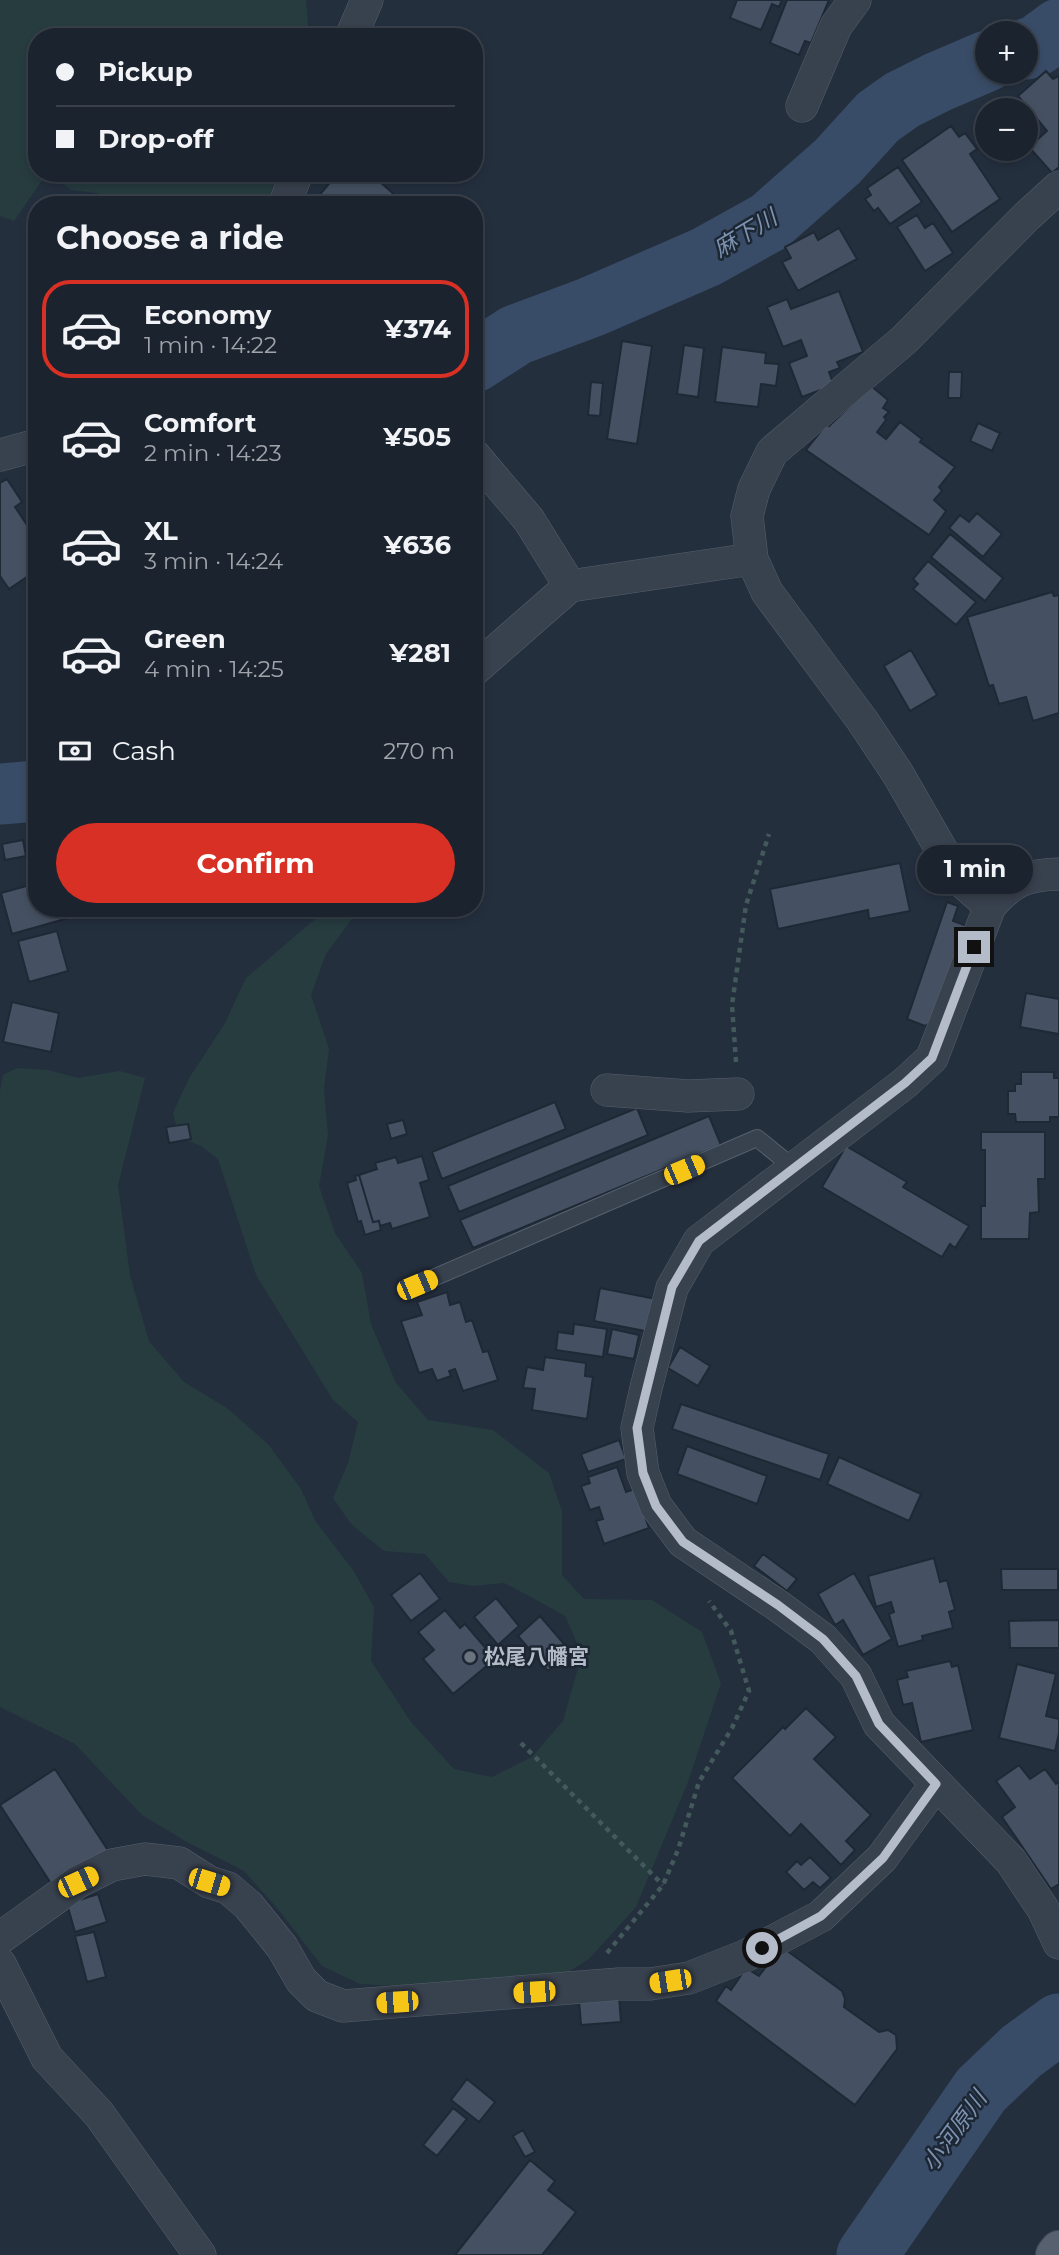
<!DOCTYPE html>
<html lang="en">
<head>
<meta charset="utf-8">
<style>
	:root { --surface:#1b232e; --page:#282f3a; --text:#f1f3f6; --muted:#a0a4aa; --line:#39404a; --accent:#d93025 }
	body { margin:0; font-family:Montserrat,"Noto Sans JP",sans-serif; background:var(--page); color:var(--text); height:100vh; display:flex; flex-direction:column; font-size:26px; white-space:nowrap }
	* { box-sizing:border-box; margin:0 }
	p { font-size:23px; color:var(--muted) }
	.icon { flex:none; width:38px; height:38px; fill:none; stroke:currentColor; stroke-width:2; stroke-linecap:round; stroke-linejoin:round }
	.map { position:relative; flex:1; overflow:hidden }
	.details { position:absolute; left:28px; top:196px; width:455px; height:721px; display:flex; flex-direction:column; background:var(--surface); border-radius:28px; box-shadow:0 4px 10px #0003,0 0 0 2px var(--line) }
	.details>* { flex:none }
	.guide { position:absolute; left:28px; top:28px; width:455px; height:154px; border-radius:28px; box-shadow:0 4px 10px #0003,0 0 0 2px var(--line); display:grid; align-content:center; height:154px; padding:0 28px; background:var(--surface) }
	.tools { position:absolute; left:975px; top:21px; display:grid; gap:14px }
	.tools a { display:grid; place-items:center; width:63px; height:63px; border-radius:50%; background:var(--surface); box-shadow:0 4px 10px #0003,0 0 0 2px var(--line); font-size:35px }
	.end { position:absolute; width:32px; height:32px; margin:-16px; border:9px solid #b4bcc9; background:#111; box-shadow:0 0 0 4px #111 }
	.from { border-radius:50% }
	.bubble { position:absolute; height:49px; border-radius:24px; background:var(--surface); box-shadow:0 4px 10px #0003,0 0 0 2px var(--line); font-size:23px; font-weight:700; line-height:49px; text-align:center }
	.car { position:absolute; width:21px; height:42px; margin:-21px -10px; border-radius:9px; box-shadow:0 0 5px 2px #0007; background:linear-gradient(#f5c518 24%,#345 0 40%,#f5c518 0 76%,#345 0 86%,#f5c518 0) }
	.guide b { display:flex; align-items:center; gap:24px; height:66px; font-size:26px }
	.guide b+b { border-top:2px solid var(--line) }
	.guide i { width:18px; height:18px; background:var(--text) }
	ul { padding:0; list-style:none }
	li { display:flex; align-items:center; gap:21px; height:98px; margin:0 14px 10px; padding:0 14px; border:4px solid transparent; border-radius:28px }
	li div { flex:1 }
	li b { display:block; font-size:26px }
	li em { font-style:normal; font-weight:700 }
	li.on { border-color:var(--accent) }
	li>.icon { width:63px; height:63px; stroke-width:1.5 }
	h2 { padding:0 28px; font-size:32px; line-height:84px }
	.pay { display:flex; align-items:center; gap:18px; height:77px; padding:0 28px; font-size:26px }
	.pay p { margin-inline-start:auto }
	.button { display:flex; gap:14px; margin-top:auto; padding:14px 28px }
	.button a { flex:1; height:80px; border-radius:42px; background:var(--accent); color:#fff; font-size:28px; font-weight:700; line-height:80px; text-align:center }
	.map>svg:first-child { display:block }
</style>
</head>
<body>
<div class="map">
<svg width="1059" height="2255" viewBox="0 0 1059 2255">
	<rect width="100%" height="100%" fill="#242f3e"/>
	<path fill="#263c3f" d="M0,0H306L309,37H37V173H47L14,221L0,216Z
		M50,173H278L266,205H102L97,193L71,190Z
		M328,908H360L326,954L311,995L329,1049L324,1089L328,1135L319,1186L335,1233L362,1273L371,1324L396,1383L428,1420L493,1430L549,1473L562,1511V1575L584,1599L652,1600L702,1632L721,1683L688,1782L636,1907L589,1959L554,1981L433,1988L360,1984L322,1966L278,1909L244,1871L187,1842L142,1815L75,1744L0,1707V1091L3,1075L17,1068L48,1070L78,1078L120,1071L145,1078L118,1185L130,1275L149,1341L184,1382L227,1408L268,1444L301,1489L316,1522L353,1570L374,1607L371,1661L411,1722L454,1769L492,1777L532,1757L563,1721L582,1654L565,1616L533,1598L504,1583L473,1586L449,1582L425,1554L384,1551L351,1524L333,1498L348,1463L358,1422L333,1400L256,1275L218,1159L201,1146L179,1137L173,1113L189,1078L224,1025L246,978Z"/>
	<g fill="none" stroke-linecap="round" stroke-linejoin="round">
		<path stroke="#394c67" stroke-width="61" d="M1026,49L1036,46L1059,29
			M474,362L516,335L591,307L706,257L769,222L837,162L878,117L902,100L938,82L987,61
			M0,794L37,791
			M867,2255L981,2090L1022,2051L1059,2024"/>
	</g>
	<path fill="#455162" stroke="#1f2835" stroke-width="2" d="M737,0H782L779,7L772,4L761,30L730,18Z
		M787,0H829L811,43L805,41L799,55L770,43Z
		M1046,71L1053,79L1059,76V167L1052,173L1029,147L1047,131L1018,96Z
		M951,126L959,137L965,133L977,149L970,154L1000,199L952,232L902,160Z
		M898,167L922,202L890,224L878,208L874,211L865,199L871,195L867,188Z
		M338,173H370L406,205H311Z
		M917,215L925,228L933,223L953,253L925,271L897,227Z
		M839,228L857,259L798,291L782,262L791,258L785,247L814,232L818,240Z
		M839,291L863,352L837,362L840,368L829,372L834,385L802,397L789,363L807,356L801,340L783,347L767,307L787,299L791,309Z
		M622,341L652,346L637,444L607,439Z
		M684,345L704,348L698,397L677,394Z
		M722,347L766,353L765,363L779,364L776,386L761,384L758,407L715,402Z
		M949,372H962L961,398H948Z
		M591,382L603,383L600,416L588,415Z
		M871,386L888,400L883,408L889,412L884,417L886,420L877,432L886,439L900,422L922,439L920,442L955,467L939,487L942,491L934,500L946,511L929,535L806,450L826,425L829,426Z
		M978,423L1000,433L992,451L970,441Z
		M7,479L22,502L15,507L37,540V570L9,589L0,576V483Z
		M977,513L1002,534L983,557L949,528L960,515L969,522Z
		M950,534L1003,578L985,601L931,557Z
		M928,561L976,602L956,625L913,589L918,584L913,579Z
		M1052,592L1054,596L1059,595V713L1033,721L1026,697L999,704L993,685L989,686L967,617Z
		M911,650L937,695L910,711L884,666Z
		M23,840L26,856L5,860L2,844Z
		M900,863L910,911L869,919L868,910L778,929L770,889Z
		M37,883V908H69L72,917L12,934L1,893Z
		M947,902L958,906L953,921L970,927L939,1017L925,1026L907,1019Z
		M57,931L68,971L29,982L18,941Z
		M1026,993L1059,999V1034L1020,1027Z
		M12,1002L59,1013L51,1052L3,1042Z
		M1021,1072H1054V1078H1059V1117H1050V1122H1016L1015,1114H1008V1091H1015V1084H1021Z
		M555,1102L566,1129L442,1179L432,1152Z
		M637,1108L648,1135L459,1212L448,1186Z
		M709,1116L721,1145L473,1248L460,1220Z
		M403,1120L407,1134L391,1139L387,1124Z
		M188,1124L191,1139L169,1143L166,1127Z
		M981,1132H1045V1179H1038L1039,1212L1030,1213L1029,1239H981V1206H985V1150H981Z
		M846,1146L907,1182L903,1187L969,1226L955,1248L950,1244L942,1257L822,1187Z
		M422,1156L429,1180L420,1183L430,1217L392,1229L390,1223L380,1226L379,1221L373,1222L359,1175L377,1169L375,1163L396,1157L398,1163Z
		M359,1175L373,1222L379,1221L381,1230L365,1235L361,1221L358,1222L347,1183L356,1180L355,1176Z
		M600,1288L661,1300L655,1333L594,1321Z
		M447,1292L450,1305L460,1302L466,1322L472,1320L483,1352L488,1351L498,1380L463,1391L455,1369L449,1371L451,1376L437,1381L432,1369L419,1373L401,1321L422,1315L417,1302Z
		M574,1324L607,1329L603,1357L556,1350L558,1332L573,1334Z
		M612,1329L639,1335L634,1359L607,1354Z
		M680,1347L710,1366L698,1386L668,1368Z
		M545,1357L586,1363L585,1376L593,1377L587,1419L532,1410L535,1389L523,1388L527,1367L543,1370Z
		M681,1404L829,1454L820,1480L672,1429Z
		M619,1440L626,1459L588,1472L581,1454Z
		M687,1446L767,1476L757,1504L677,1474Z
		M839,1457L921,1494L909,1521L827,1484Z
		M617,1467L626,1492L635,1489L649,1528L604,1544L596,1521L603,1519L599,1507L590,1510L581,1486L590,1483L588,1477Z
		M763,1554L797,1579L787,1591L754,1566Z
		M934,1558L940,1582L947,1580L955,1610L949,1612L953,1628L922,1636L923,1640L898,1647L889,1614L894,1612L891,1602L876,1607L868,1576Z
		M1001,1569H1058V1590H1002Z
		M420,1573L440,1599L411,1621L391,1595Z
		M854,1573L892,1639L863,1655L843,1620L835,1625L818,1594Z
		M496,1598L519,1626L498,1645L474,1617Z
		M445,1610L460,1628L465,1624L495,1659L453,1694L423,1659L434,1650L418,1632Z
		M540,1616L571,1652L548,1671L518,1636Z
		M1059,1620V1648H1010L1009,1621Z
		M950,1661L952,1667L958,1665L973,1730L921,1742L912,1703L903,1705L897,1680L908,1677L906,1671Z
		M1017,1664L1056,1674L1046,1716L1059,1719V1733L1055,1751L999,1738Z
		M806,1708L836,1737L814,1759L871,1815L846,1841L855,1850L841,1865L801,1824L790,1836L732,1778L783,1727L785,1729Z
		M1019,1765L1030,1779L1045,1769L1056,1784L1059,1782V1884L1051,1889L1002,1817L1015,1807L996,1781Z
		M55,1769L109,1852L54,1888L0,1805Z
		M810,1857L831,1878L820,1888L813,1882L804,1890L786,1872L797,1861L801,1865Z
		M98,1894L107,1922L75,1932L67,1904Z
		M94,1932L106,1977L87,1982L75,1936Z
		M786,1950L842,1991L845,1999L844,2007L879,2032L888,2030L896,2035L897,2049L855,2105L716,2001L726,1986L731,1990L746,1968L759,1976L777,1952Z
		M619,1996L621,2022L581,2025L579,2000Z
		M467,2079L495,2102L479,2122L451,2100Z
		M453,2108L467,2119L437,2156L423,2145Z
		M523,2130L535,2152L525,2157L513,2136Z
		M530,2160L555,2181L548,2190L576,2212L542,2255H455Z"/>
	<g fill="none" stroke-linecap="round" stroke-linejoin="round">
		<g stroke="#565f6c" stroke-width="18">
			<path id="lane" d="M417,1285L757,1138L794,1168"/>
		</g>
		<g stroke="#565f6c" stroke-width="33">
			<path id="street" d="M351,37L367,0
				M802,106L836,26L855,0
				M1059,187L1027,216L904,340L772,452L754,489L747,516L752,559L767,592L862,720L898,774L957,877L990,906L932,1058L905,1083L699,1241L672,1288L646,1388L637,1428L643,1473L656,1506L683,1542L777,1605L823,1639L856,1676L879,1724L1011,1861L1043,1909L1059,1943
				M284,205L297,173
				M0,455L37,445
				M474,455L529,520L570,586L752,559
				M474,670L570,586
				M990,906C1012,881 1025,875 1059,874
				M607,1090L688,1096L738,1094
				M0,1938L78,1882L112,1865L145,1859L179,1863L209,1882L228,1888L248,1905L282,1947L301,1980L317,1996L343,2006L619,1984H650L689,1978L745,1956L821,1916L882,1858L936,1784
				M0,1964L47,2058L99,2114L200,2255"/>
		</g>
		<g stroke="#414a57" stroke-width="40">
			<path id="primary" d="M1055,2255L1059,2250"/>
		</g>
		<path stroke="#44595c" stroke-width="4.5" stroke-dasharray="5 5" stroke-linecap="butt" d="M736,1062L732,1005L746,905L769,834
			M521,1743L663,1885
			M607,1953L663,1885L678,1850L699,1782L732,1728L749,1691L731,1631L709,1601"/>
		<use href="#lane" stroke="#38414e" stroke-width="16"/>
		<use href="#street" stroke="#38414e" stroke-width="32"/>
		<use href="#primary" stroke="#56606e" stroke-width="38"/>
	</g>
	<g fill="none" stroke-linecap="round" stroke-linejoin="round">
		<path stroke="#b4bcc9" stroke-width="9" d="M762,1948L821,1916L883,1858L936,1784L879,1724L856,1676L823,1639L778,1605L683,1542L656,1506L643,1473L637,1428L642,1408L672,1287L699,1241L905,1083L932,1058L974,947"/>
	</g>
	<circle fill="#6b7280" stroke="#1d2633" stroke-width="2.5" cx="470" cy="1657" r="7"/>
	<g text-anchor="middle" stroke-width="5" stroke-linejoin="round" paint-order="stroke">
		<g font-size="21" font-weight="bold" fill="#b4bcc9" stroke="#1d2633" text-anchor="start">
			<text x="484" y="1664">松尾八幡宮</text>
		</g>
		<g font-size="23" font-style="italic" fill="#7c92b1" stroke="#1d2633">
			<text transform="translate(745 233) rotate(-31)" y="8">麻下川</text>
			<text transform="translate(954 2131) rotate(-54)" y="8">小河原川</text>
		</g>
	</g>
</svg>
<div class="tools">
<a>+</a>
<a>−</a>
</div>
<i class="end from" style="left:762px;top:1948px"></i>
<i class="end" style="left:974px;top:947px"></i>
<div class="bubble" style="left:917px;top:845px;width:116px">1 min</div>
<i class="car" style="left:684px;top:1170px;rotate:67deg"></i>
<i class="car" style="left:417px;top:1285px;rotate:67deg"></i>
<i class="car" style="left:78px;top:1882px;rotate:65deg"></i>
<i class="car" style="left:209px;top:1882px;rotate:107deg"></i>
<i class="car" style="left:670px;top:1981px;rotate:261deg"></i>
<i class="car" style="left:534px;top:1992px;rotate:266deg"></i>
<i class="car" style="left:397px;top:2002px;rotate:266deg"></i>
<div class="guide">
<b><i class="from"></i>Pickup</b>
<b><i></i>Drop-off</b>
</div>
<section class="details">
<h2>Choose a ride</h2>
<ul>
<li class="on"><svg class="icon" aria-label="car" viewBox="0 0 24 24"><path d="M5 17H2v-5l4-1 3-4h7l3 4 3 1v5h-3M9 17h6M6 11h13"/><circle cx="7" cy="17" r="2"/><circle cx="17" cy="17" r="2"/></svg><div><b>Economy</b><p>1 min · 14:22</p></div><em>¥374</em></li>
<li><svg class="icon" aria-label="car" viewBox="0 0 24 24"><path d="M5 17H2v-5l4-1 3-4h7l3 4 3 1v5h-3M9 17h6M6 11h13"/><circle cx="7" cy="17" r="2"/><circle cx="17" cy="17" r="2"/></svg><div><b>Comfort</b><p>2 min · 14:23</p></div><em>¥505</em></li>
<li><svg class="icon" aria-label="car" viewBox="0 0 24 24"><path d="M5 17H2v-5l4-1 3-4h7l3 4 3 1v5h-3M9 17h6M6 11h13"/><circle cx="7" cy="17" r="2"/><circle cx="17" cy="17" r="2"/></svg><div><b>XL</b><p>3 min · 14:24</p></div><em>¥636</em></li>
<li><svg class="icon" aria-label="car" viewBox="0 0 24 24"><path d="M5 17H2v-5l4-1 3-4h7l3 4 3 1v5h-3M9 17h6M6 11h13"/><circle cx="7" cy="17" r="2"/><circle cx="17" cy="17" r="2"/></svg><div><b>Green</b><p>4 min · 14:25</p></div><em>¥281</em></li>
</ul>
<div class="pay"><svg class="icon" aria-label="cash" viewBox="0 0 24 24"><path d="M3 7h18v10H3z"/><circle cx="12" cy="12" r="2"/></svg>Cash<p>270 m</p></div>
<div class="button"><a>Confirm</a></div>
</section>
</div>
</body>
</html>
